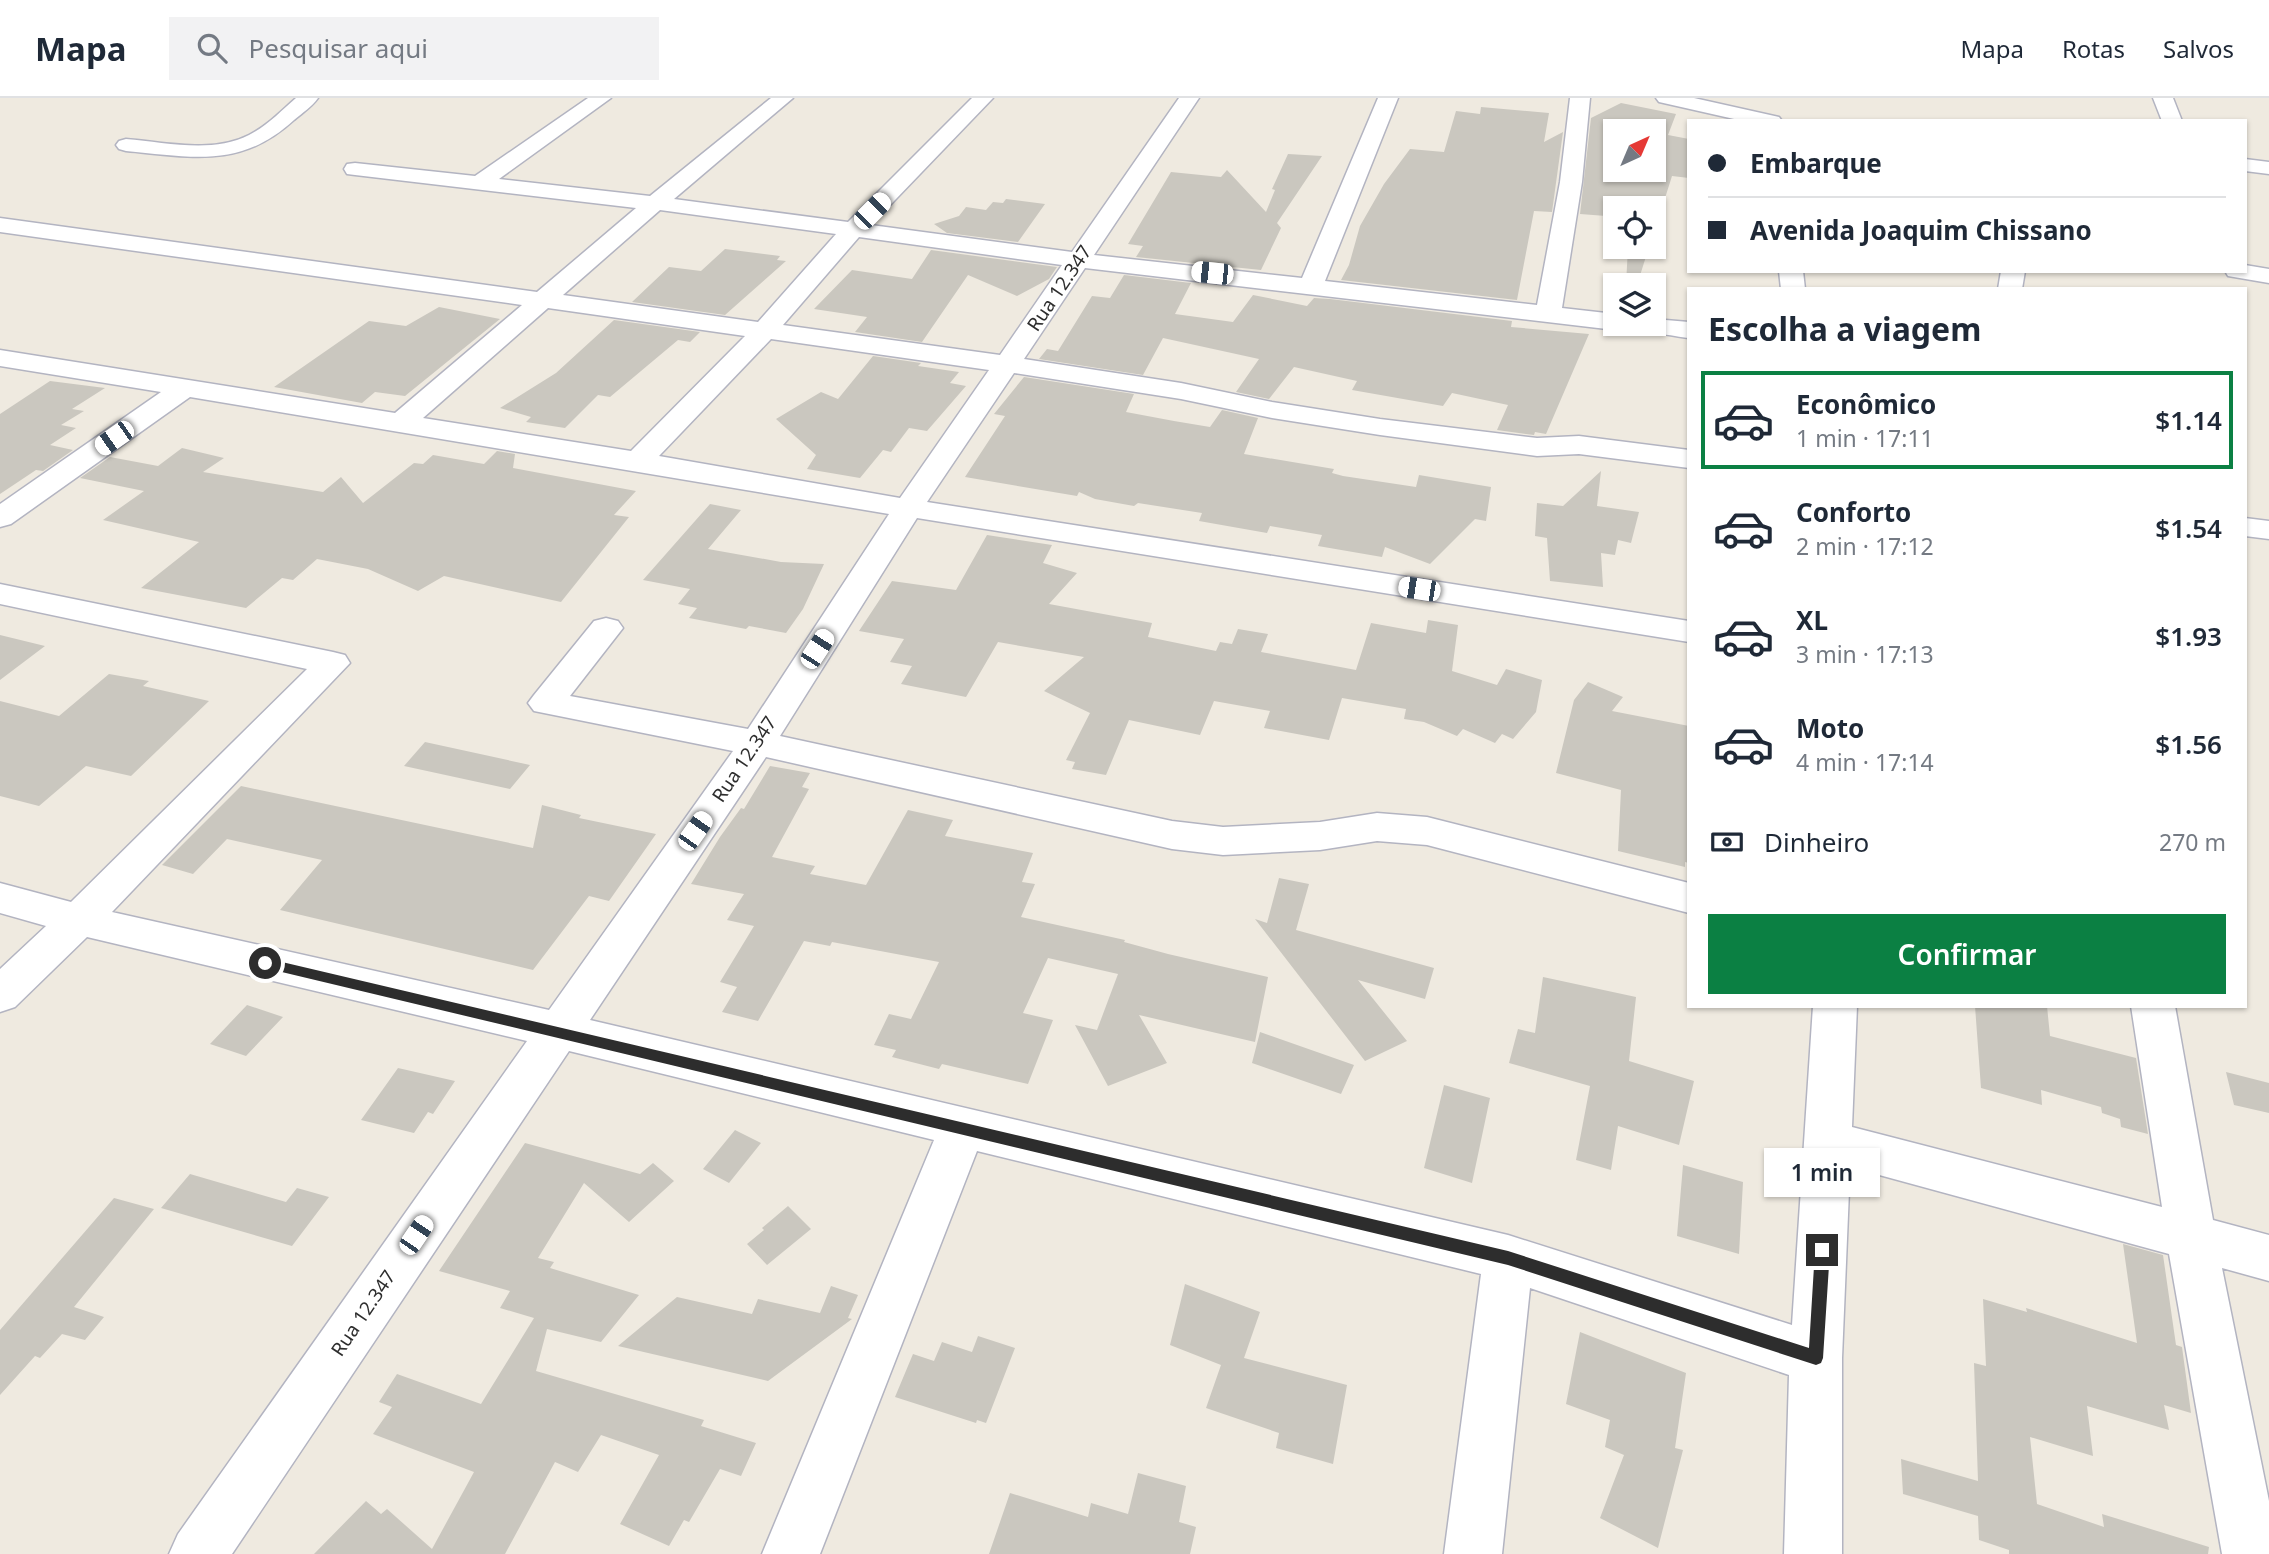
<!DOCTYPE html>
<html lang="pt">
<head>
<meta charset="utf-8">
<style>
	:root { --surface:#fff; --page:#f2f2f3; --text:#1f2937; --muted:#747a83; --line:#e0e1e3; --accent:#0b8043 }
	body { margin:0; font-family:"Noto Sans",sans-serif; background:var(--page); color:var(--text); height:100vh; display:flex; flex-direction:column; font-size:26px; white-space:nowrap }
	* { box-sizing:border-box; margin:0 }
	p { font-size:23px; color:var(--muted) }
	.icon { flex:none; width:38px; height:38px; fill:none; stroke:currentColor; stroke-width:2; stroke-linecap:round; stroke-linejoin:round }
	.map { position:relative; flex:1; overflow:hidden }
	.side { position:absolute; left:1687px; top:189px; width:560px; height:721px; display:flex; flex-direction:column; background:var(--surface); border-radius:0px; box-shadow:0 2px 5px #0004 }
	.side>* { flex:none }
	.top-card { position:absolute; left:1687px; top:21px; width:560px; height:154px; border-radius:0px; box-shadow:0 2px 5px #0004; display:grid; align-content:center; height:154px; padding:0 21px; background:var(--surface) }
	.needle { width:46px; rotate:44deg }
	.controls { position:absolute; left:1603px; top:21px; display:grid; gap:14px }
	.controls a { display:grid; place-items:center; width:63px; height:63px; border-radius:0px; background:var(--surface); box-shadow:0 2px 5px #0004; font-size:35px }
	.end { position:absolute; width:32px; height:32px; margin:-16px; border:9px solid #2d2d2d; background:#fff; box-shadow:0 0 0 4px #fff }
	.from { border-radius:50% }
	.bubble { position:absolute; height:49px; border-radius:0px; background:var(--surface); box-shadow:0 2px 5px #0004; font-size:23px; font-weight:600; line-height:49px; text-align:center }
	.car { position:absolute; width:21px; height:42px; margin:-21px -10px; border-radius:9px; box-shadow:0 0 5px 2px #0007; background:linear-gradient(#fff 24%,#345 0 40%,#fff 0 76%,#345 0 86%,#fff 0) }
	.top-card b { display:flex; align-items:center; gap:24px; height:66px; font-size:26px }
	.top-card b+b { border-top:2px solid var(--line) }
	.top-card i { width:18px; height:18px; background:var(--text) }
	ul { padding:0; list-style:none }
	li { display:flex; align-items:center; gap:21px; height:98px; margin:0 14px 10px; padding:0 7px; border:4px solid transparent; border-radius:0px }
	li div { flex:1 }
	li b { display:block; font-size:26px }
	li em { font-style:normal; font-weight:600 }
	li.selected { border-color:var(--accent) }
	li>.icon { width:63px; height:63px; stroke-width:1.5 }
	h2 { padding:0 21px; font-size:32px; line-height:84px }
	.pay { display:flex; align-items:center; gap:18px; height:77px; padding:0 21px; font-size:26px }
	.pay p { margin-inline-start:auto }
	.primary-button { display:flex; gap:14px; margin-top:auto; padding:14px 21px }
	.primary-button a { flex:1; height:80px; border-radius:0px; background:var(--accent); color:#fff; font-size:28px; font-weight:600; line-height:80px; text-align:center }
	header { display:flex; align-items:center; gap:42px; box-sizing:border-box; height:98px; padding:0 35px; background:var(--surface); border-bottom:2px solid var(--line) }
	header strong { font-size:33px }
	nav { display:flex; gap:38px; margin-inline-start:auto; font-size:24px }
	.search { width:490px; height:63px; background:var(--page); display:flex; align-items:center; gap:18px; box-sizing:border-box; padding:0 24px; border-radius:0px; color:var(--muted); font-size:26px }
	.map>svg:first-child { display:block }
</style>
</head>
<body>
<header>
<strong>Mapa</strong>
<div class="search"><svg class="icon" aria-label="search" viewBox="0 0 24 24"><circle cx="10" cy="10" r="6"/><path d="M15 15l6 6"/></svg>Pesquisar aqui</div>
<nav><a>Mapa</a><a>Rotas</a><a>Salvos</a></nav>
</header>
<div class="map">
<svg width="2269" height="1456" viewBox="0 0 2269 1456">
	<rect width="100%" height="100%" fill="#efeae0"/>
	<path fill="#cac7bf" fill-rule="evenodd" d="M1621,5L1676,16L1668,37L1689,41V80L1672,78L1654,135V110H1615V128L1606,127V118L1580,116L1591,20ZM1615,33H1654V72H1615Z
		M1481,9L1549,15L1544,44L1563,34L1552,114L1534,113L1517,202L1341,182L1349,167L1360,128L1384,86L1410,51L1444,54L1456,13L1480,16Z
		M1288,56L1322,58L1277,125L1281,130L1261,172L1136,159L1143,148L1128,146L1171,74L1221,79L1227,72L1266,114L1275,92L1272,91Z
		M1006,101L1045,106L1018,144L947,135L934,126L959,118L966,109L986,112L993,104L1003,105Z
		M1628,149H1649L1637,187H1626Z
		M725,151L780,158L777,162L786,163L725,217L632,204L669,169L701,173Z
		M931,152L1057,169L1049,181L1017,198L968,177L922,244L855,234L867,219L814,211L852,172L912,181Z
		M1124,177L1191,185L1175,216L1233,224L1253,197L1307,208L1314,200L1330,201L1512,223L1511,229L1589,236L1546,336L1535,334L1534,337L1497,332L1508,307L1452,295L1443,308L1352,292L1357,283L1294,269L1269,301L1236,294L1259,261L1163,240L1143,277L1039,261L1047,251L1058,253L1092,198L1110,200Z
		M439,209L500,221L405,298L375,294L362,305L274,289L369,223L406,228Z
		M614,222L700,234L690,244L678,242L610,299L598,297L565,330L526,324L531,319L500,310L556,275Z
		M873,258L921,265L918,268L959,274L950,285L966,288L927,333L909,330L891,354L883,352L860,380L807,371L816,357L776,321L821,294L838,301Z
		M1024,279L1134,296L1126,314L1174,323L1210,329L1222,312L1258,320L1244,356L1334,371L1332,375L1343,378L1416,389L1419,377L1491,389L1486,423L1475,421L1430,466L1385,449L1382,459L1318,448L1322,437L1270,428L1267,435L1199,423L1202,415L1138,405L1134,408L1095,401L1079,394L1077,398L965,379L1005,318L994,316Z
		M50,283L105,290L72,311L84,313L61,327L76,330L50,347L73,352L43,373L36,372L0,396V316Z
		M182,350L224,360L203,374L323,394L341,379L363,405L414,365L423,366L433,357L484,366L497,353L515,356L513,370L636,393L614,417L629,419L561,504L444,478L418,493L368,471L317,461L293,482L282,480L246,510L141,490L199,444L103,422L144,393L80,380L110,359L158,368Z
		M1601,373L1597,408L1639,414L1631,445L1618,442L1615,457L1601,455L1603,489L1550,483L1547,440L1535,438L1537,405L1563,408Z
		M710,406L741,412L708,451L781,464L824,466L803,511L786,535L749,528L746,531L689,520L697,510L678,506L690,491L643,482Z
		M987,437L1052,447L1043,465L1077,475L1049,506L1152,525L1148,539L1216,553L1220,544L1232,546L1238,531L1268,536L1261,554L1356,572L1371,525L1426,535L1428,522L1458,527L1452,573L1497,587L1506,571L1542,582L1536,614L1513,641L1502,636L1495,645L1463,631L1457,638L1424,624L1404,621L1406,611L1342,600L1329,642L1264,630L1270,613L1214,603L1200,637L1129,622L1106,677L1072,671L1075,664L1066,662L1090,615L1044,593L1084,559L998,544L966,599L901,586L912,568L890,564L904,541L859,533L892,483L956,492Z
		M0,537L45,548L0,582Z
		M109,576L149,583L143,588L209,603L131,678L86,668L39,708L0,698V603L59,618Z
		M1588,584L1623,599L1612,613L1689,628V765L1685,764V769L1618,753L1621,692L1556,675L1574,602Z
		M425,644L530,667L510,691L404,668Z
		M770,668L810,675L802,689L809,691L772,759L815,768L810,776L866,787L908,712L953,722L945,738L1033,755L1022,784L1035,786L1021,819L1125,842L1124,844L1168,856L1268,879L1255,944L1139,917L1167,965L1108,988L1075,927L1097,932L1118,876L1048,860L1023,915L1053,922L1028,986L942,966L939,971L892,959L896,952L874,947L889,916L911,921L939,864L832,844L830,848L804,843L758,923L722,914L737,889L720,884L754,828L727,822L744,796L691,786L720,739L741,710L744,711Z
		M241,688L533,750L542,707L581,717L579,720L656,736L609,803L589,798L533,872L280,812L322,762L227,741L193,776L162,767Z
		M1279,780L1309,786L1296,832L1434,870L1425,901L1358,882L1407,943L1365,963L1255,821L1267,825Z
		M1543,879L1636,899L1629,963L1694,983L1679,1047L1618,1028L1611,1072L1576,1062L1590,988L1509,965L1518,931L1535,935Z
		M247,907L283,919L246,958L210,946Z
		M1975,908H2047L2050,938L2136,960L2148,1036L2121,1029L2120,1021L2102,1015L2101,1009L2041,992L2042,1007L1981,990Z
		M1260,934L1354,967L1341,996L1252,965Z
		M398,970L455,983L433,1016L428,1014L414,1035L361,1022Z
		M2226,974L2269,985V1015L2234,1007Z
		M1444,987L1490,1000L1472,1085L1424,1070Z
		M735,1032L761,1045L729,1085L703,1071Z
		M525,1045L640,1076L653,1065L674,1083L629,1124L584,1085L538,1160L554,1164L550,1170L639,1197L601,1244L547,1231L536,1273L704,1322L701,1328L756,1345L741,1378L720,1371L689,1424L684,1422L669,1448L620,1426L659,1357L601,1337L578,1374L555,1364L505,1456H314L366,1403L381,1416L387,1411L432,1451L474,1374L373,1336L392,1309L379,1304L397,1276L481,1306L534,1220L500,1210L510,1193L439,1173Z
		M1683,1067L1743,1084L1739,1156L1677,1138Z
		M190,1076L286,1104L297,1090L329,1099L292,1148L161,1110Z
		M114,1100L154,1111L74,1209L104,1219L85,1242L62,1236L40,1260L35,1258L0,1297V1232Z
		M788,1108L811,1131L767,1167L747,1146L764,1132L762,1130Z
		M2123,1146L2163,1157L2176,1247L2182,1249L2191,1315L2164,1307L2169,1332L2087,1308L2093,1358L2030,1339L2037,1406L2104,1429L2102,1416L2209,1449L2208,1456H2009V1452L1979,1442L1978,1418L1903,1396L1901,1361L1978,1383L1974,1265L1986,1268L1983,1201L2027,1214L2026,1210L2137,1245Z
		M1185,1186L1260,1214L1244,1260L1347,1287L1333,1366L1276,1350L1279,1335L1206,1310L1221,1267L1170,1247Z
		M831,1188L858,1197L848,1220L852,1221L768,1283L618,1248L677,1199L752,1216L758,1201L820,1215Z
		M1580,1234L1686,1275L1675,1350L1683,1352L1658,1450L1600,1420L1624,1357L1605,1349L1610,1322L1566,1306Z
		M978,1238L1015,1250L986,1325L977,1322L976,1325L895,1299L913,1256L934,1263L942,1244L972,1254Z
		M1138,1375L1186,1388L1179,1424L1196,1429L1190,1456H989L1010,1395L1088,1419L1091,1405L1128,1416Z"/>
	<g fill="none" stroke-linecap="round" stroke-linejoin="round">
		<g stroke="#b3b4c1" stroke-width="3">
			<path id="minor" d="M296,0H318C312,9 302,15 294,22C241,71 192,59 126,53L119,51L116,47L119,43L126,41C165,44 212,56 249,37C267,28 281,13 296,0Z
				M588,0H611L499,81L650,98L771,0H793L674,101L848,124L972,0H993L871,127L1072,154L1179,0H1199L1094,157L1302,180L1378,0H1398L1325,183L1537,207L1560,84L1570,0H1590L1582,84L1562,210L1615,216V226H1654V221L1689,224V240C1673,238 1626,229 1615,232L1085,170L1024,261L1181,285L1272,304L1380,321L1537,340L1579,338L1689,352V370L1579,356L1537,358L1380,337L1272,320L1181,301L1014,275L927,404L1689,523V544L917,420L780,638L1172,723L1223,729L1320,724L1377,715L1427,719L1689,785V815L1427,747L1377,743L1320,752L1223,757L1172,751L766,659L590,922L1508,1137L1792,1227L1813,908H1857L1852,1029L2162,1109L2131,908H2175L2213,1122L2269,1137V1183L2222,1170L2269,1403V1456H2222L2169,1156L1850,1069L1842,1260V1456H1784L1789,1277L1530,1190L1502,1456H1444L1481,1176L977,1053L820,1456H762L934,1042L569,953L232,1456H169L178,1436L527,943L87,839L15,909L0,914V871L46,828L0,815V785L71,804L307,571L0,506V486L333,554L345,557L350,565L112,814L549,912L733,653L534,613L528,605L534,597L594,523L606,520L618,523L623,530L570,598L748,631L889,416L190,299L11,426L0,429V406L161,294L0,268V252L395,315L522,207L0,134V120L537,194L636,110L355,77L347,76L344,71L347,66L355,65L475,78ZM660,112L836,136L758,224L563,197ZM859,139L1062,167L1000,257L783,227ZM548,210L745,238L631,353L423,320ZM771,241L989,272L900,400L659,358Z
				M1656,0H1694L1779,19L1782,23H1743L1659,4Z
				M2153,0H2173L2182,23H2162Z
				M2245,61L2269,64V76L2245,73Z
				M2245,167L2269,171V185L2228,178L2225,173H2245Z
				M1779,173H1803L1805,191H1781Z
				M2001,173H2025L2022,191H1998Z
				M2245,420L2269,423V441L2245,438Z"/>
		</g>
		<use href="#minor" fill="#fff" fill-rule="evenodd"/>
	</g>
	<path fill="#2d2d2d" d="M265,860L1508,1153L1809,1250L1815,1152L1822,1145L1830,1152L1823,1260L1821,1265L1816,1267L1508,1167L265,870L259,865Z"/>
	<g text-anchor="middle" stroke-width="5" stroke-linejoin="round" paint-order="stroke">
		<g font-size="19" fill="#2d2d2d" stroke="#fff">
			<text transform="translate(1059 190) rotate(-56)" y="7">Rua 12.347</text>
			<text transform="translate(744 661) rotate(-56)" y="7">Rua 12.347</text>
			<text transform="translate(363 1215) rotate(-56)" y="7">Rua 12.347</text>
		</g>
	</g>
</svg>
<div class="controls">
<a><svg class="needle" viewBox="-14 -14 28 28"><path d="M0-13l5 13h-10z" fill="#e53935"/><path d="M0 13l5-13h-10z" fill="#747a83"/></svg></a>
<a><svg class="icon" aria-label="locate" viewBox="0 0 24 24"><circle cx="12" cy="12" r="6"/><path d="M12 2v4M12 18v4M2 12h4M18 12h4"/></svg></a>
<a><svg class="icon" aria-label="layers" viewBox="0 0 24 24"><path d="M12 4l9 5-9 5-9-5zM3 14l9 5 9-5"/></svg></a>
</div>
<i class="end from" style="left:265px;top:865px"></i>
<i class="end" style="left:1822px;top:1152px"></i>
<div class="bubble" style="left:1764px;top:1050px;width:116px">1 min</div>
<i class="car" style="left:872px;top:113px;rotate:45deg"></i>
<i class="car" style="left:1212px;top:175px;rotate:276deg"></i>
<i class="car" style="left:114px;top:340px;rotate:235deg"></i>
<i class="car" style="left:1419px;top:491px;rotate:279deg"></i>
<i class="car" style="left:817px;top:551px;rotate:33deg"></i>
<i class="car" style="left:695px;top:733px;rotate:35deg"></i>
<i class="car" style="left:416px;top:1137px;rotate:34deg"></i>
<div class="top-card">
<b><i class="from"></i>Embarque</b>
<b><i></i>Avenida Joaquim Chissano</b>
</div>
<section class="side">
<h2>Escolha a viagem</h2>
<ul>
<li class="selected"><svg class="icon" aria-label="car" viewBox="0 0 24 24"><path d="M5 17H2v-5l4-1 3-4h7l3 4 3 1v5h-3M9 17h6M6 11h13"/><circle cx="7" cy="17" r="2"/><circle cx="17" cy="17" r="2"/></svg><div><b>Econômico</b><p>1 min · 17:11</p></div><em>$1.14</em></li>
<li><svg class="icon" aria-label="car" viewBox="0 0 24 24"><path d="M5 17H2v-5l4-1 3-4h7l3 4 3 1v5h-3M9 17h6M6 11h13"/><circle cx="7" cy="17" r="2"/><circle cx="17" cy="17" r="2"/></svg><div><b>Conforto</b><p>2 min · 17:12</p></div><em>$1.54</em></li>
<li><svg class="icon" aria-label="car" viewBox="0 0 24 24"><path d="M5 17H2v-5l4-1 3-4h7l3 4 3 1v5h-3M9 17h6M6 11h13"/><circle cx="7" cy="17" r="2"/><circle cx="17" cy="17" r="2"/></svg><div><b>XL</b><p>3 min · 17:13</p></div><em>$1.93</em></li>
<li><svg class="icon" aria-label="car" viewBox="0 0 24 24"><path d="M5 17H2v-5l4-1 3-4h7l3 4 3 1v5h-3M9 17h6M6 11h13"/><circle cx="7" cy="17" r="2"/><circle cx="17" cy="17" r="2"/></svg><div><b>Moto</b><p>4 min · 17:14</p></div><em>$1.56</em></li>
</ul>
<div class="pay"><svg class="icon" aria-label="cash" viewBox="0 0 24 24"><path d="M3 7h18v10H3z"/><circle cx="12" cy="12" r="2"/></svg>Dinheiro<p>270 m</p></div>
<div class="primary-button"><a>Confirmar</a></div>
</section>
</div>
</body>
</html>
